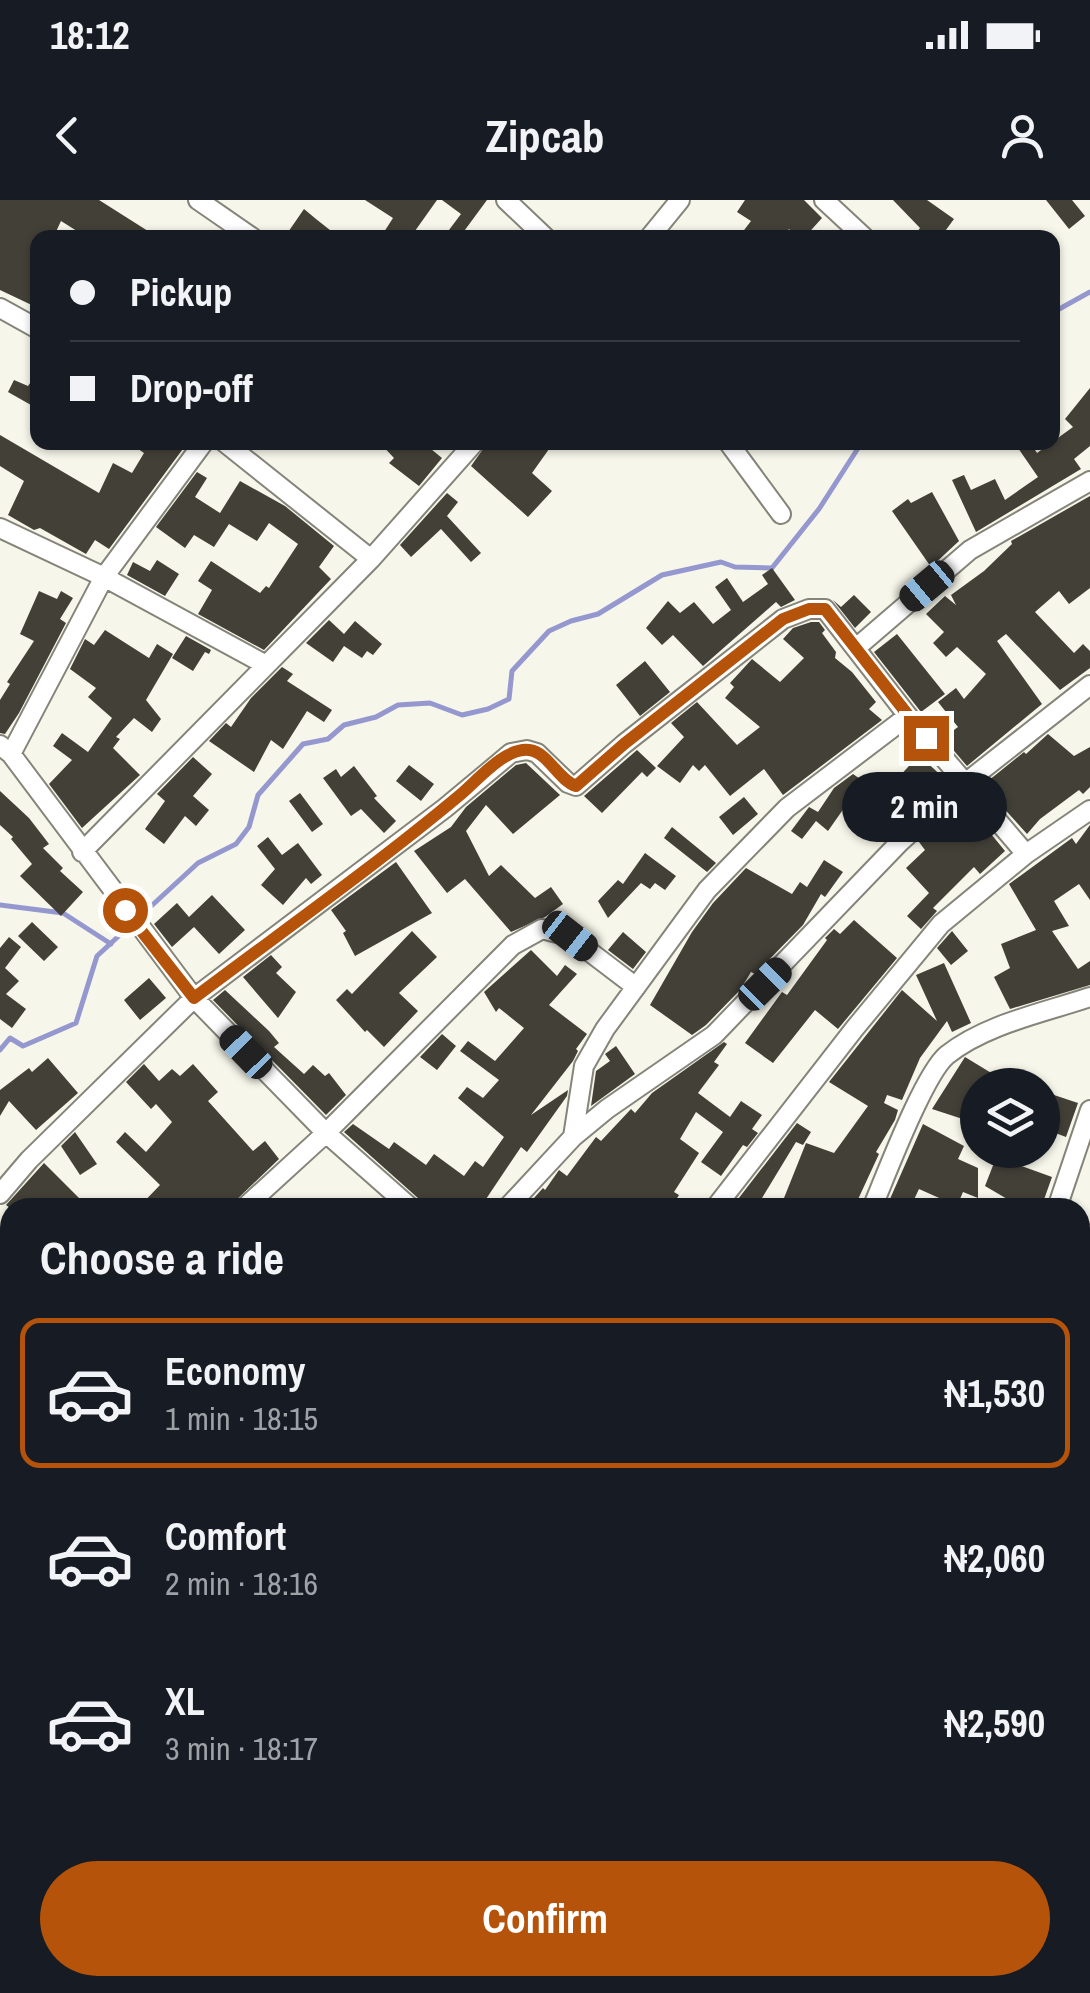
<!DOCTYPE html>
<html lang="en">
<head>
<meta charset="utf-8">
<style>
	:root { --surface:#171b24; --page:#242831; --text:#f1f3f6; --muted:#9ea1a6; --line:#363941; --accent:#b45309 }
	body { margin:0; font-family:"Archivo Narrow",sans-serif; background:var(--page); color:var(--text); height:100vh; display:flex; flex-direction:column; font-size:38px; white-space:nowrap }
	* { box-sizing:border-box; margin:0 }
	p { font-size:32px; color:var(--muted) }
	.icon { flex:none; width:55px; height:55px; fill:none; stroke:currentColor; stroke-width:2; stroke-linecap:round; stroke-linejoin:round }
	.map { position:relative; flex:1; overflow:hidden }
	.details { position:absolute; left:0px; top:998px; width:1090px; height:798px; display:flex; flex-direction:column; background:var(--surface); border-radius:30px 30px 0 0; box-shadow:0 2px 8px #0004 }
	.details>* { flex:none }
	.top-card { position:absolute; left:30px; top:30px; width:1030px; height:220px; border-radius:20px; box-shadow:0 2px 8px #0004; display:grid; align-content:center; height:220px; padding:0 40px; background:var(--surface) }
	.fabs { position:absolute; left:960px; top:868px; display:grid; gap:20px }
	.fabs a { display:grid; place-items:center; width:100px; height:100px; border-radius:50%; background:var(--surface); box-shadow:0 2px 8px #0004; font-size:50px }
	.end { position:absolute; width:45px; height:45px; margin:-22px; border:12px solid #b45309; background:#fff; box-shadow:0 0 0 5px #fff }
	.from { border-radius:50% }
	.bubble { position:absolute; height:70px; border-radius:35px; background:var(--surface); box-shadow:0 2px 8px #0004; font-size:32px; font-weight:700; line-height:70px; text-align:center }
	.car { position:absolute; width:30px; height:60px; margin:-30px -15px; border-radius:12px; box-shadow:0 0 8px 2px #0007; background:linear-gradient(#222 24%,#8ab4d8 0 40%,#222 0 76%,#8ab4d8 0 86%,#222 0) }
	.top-card b { display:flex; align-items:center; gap:35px; height:95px; font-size:38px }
	.top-card b+b { border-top:2px solid var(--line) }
	.top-card i { width:25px; height:25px; background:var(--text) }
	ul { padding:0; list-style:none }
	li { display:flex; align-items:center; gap:30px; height:150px; margin:0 20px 15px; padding:0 20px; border:5px solid transparent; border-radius:20px }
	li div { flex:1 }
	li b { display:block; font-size:38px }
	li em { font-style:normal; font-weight:700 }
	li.on { border-color:var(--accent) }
	li>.icon { width:90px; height:90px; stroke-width:1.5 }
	h2 { padding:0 40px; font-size:45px; line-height:120px }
	.primary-button { display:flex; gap:20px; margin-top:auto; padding:20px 40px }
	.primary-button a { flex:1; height:115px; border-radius:60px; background:var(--accent); color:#fff; font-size:40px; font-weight:700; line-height:115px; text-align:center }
	.status { display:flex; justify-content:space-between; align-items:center; height:70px; padding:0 50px; background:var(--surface); direction:ltr }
	.status svg { height:28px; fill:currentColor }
	header { display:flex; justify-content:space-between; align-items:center; height:130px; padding:0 40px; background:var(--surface); font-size:45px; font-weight:700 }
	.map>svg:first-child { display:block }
</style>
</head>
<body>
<div class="status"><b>18:12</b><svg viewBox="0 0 49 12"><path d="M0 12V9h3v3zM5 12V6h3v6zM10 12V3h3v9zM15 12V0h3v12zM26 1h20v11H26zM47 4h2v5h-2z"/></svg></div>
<header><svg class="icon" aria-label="back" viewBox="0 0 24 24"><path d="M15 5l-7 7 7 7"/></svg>Zipcab<svg class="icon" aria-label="person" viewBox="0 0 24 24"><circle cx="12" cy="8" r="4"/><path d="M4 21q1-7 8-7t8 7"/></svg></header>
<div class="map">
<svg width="1090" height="1793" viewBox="0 0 1090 1793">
	<rect width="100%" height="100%" fill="#f7f6ea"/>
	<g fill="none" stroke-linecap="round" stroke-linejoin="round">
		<path stroke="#9597cf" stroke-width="5" d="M1052,113L1090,92
			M0,705L63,713L111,744
			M0,850L10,838L23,846L76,823L97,756L198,663L236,644L249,627L258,595L303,544L328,539L344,525L376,517L398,505L430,503L462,515L488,509L509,499L512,471L549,431L571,421L598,414L662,375L721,362L735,367L772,368L819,309L862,242"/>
	</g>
	<path fill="#424037" d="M0,0H99L159,38H88L61,21L53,38H38V108L0,90Z
		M365,0H437L410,38H393L384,32L393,18Z
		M442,0H487L459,38H443L461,14Z
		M745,0H804L822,18L804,38H798L789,29L784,37L776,32L772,38H738L751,21L737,12Z
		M893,0H927L954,19L940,38H913L920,28Z
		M1046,0H1072L1085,16L1069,29Z
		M304,9L316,19L340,38H284Z
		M38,172V209L8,192L14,180L28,186Z
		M1090,188V246L1074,259L1081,269L976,332L952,280L964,275L971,290L995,279L1005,300L1038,277L1018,248L1030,242L1037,253L1073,227L1065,219Z
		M0,235L99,293L113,263L132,273L144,253L128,242H188L109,349L95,340L86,354L40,328L34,330L8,315L24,281L0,266Z
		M379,242H435L431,249L442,258L419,286L389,263L394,258Z
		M488,242H554L532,273L552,291L528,317L471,266Z
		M197,272L207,278L195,297L220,313L240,281L285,306L334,346L319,367L331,379L264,450L198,414L212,390L198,381L211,361L260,393L266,386L269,388L298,344L269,323L257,341L229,324L214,347L194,335L185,348L156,327Z
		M932,292L959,341L931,367L892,311L908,299L911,303Z
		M447,293L458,302L447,316L481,353L471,362L441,329L411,357L400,345Z
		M1090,296V388L1069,404L1059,391L1035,412L1074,453L1083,444L1090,451V468L1060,490L1006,434L997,441L1042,504L967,566L943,538L958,527L938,502L956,488L964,499L986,474L957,447L946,457L933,443L944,432L926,414L945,396L956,405L951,395L984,371L1012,344L1011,341Z
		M157,360L179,374L165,396L127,375L133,362L150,371Z
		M772,368L795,400L781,407L776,402L703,466L673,435L662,445L646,428L668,401L680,413L694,402L713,424L731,410L715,387L727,378L743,402L768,384L762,375Z
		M39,391L57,399L61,391L73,398L60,419L66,423L19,513L5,534L0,533V500L10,484L7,482L34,441L20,434Z
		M854,395L871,412L855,428L833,400L841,407Z
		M329,420L344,434L355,421L382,444L373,455L367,451L362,458L344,446L333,462L306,443Z
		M811,422H819L825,430L822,433L836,452L835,458L852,472L876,502L869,509L882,520L783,595L764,569L730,596L705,565L699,571L693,565L680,583L657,566L684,537L671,523L697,502L737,545L760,527L725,498L734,487L730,483L752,459L780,482L804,458L783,439L793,428Z
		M105,430L149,458L157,444L173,454L146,500L161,519L152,532L134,518L116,537L120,539L113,548L140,575L82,628L49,584L72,560L53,546L62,533L88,552L112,518L88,497L96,488L70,469L85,439L94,445Z
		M897,434L945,494L921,512L874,452Z
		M186,436L211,450L209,454L205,452L193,471L172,458Z
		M645,461L670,492L640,516L616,485Z
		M282,467L293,474L287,481L332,510L324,522L307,511L283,549L271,540L254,572L209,541L226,523L231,527L251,498Z
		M1048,534L1074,556L1090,547V587L1083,594L1079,590L1040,619L1027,634L983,585L1024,552L1026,554Z
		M637,550L656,568L647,577L642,572L602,613L584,596Z
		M919,555L948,582L926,602L910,585L906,588L897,579Z
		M193,557L212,574L193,596L209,610L196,626L185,616L164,644L145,629L165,601L157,594Z
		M526,563L560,595L513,634L486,605L466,631L489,676L501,665L535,698L551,687L563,704L545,717L511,732L465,679L447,693L414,651L451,627L466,607L516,565Z
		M409,565L434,584L421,601L396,581Z
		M354,566L377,596L374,598L396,621L384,633L361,609L351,616L323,578L336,569L341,577Z
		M853,574L863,581L828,631L816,621L802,639L791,631L809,607L818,612L834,588Z
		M0,591L29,618L49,644L43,648L63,668L60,671L83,692L61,716L20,676L32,664L11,639L13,637L0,625Z
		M300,593L323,624L312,632L289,601Z
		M744,597L758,614L733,635L719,617Z
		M964,601L1005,651L980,674L974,667L933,708L937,711L921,729L907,716L929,693L906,668L925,650L919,642Z
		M1090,625V700L1079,684L1054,701L1069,726L1052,731L1078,769L1090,761V785L1010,809L994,777L1010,768L1001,744L1036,730L1009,684L1072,638L1076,644Z
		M672,627L716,663L707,672L664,638Z
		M268,637L282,655L298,643L322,675L311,684L306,678L283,705L261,685L275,669L257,646Z
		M645,653L676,676L665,690L655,683L650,689L641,683L608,718L598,701L618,680L623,684Z
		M824,660L843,672L825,697L821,694L803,725L755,774L751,772L740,790L706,825L692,835L650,805L692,732L713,703L746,668L792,694L800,682L807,687Z
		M396,662L432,713L355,756L343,733L346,731L331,710Z
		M212,695L245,730L219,754L194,727L172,747L154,724L177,703L189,717Z
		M854,720L897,758L838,829L815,810L773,863L745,843L782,792L787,795L827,740L825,738L834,729L840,734Z
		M32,722L58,747L44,761L18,736Z
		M412,731L437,757L399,793L418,811L384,847L367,830L365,832L336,800L347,789L352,794Z
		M952,731L968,751L951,765L937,748Z
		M623,732L646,752L633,769L608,750Z
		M9,737L21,747L5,768L19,781L6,794L26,809L12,828L0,819V748Z
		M531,750L557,776L565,765L577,774L549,805L587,834L576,849L578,851L573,861L531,915L568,890L567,896L527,952L521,947L480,1008H423L419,999L344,932L353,924L389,949L394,942L426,965L434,954L464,976L475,961L483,967L504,937L458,898L467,887L483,898L499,880L460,851L468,841L495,861L524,828L499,808L496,812L484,792Z
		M271,755L282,767L276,773L296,792L278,818L243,777Z
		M944,763L971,823L952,832L947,821L920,858L902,900L887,895L884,903L898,910L895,920L876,952L879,954L854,1008H780L806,943L834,953L868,906L829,882L902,790L937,821L916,775Z
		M149,778L166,798L140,820L124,800Z
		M225,790L269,831L279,843L274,847L304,874L313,865L325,876L329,873L346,895L326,915L213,800Z
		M442,834L456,846L437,870L420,857Z
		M724,842L727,844L714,862L719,865L698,893L730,917L741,901L762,915L752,929L758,933L747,947L743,945L721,976L701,962L723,932L696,912L680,939L699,953L674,992L679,995L671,1008H525L543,988L545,990L559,970L567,976L596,937L601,941L631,909L635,913L652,893Z
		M616,846L635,874L591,906L596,871L610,861L605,854Z
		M965,857L1011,885H978V924L932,909Z
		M48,858L78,893L36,930L9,901L0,916V890L29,868L32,872Z
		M144,864L159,881L172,869L180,876L193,864L218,892L208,901L253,951L265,941L279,959L228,1008H138L160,985L116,942L125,932L146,952L172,922L156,904L151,909L126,882Z
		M1042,891L1078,903L1066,937L1042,928Z
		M797,923L811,932L803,945L796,942L756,1008H742L735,1003Z
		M923,924L964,946L958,959L978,968V998L963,992L957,1006L919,989L910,1008H886Z
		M75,932L97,964L80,975L61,946Z
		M999,950H1011L1008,961L1052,977L1041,1008L1014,1003L985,986Z
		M44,963L89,1008H71L61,998L52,1008H10L6,1005Z"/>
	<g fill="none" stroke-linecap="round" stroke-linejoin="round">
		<g stroke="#858479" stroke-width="22">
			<path id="street" d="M198,0L253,38
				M506,0L546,38
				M824,0L865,38
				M649,38L680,0
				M0,108L38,129
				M224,242L371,359
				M728,242L781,314
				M0,328L104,377L266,465
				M856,448L970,350L1090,281
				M0,545L11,554L194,798L326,933L411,1008
				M11,554L104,377L204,242
				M82,652L371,359L475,242
				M573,937L584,866L605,829L707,690L787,608L908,516
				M0,994L29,960L194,798L445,608L511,553L527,550L537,553L568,583L576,586L624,544L783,419L809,409H825L908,516L1026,654
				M244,1008L326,933L513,745L542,729L569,736L636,787
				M507,1008L573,937L607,909L714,835L900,642L964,584L1090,485
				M715,1008L855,828L941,724L1026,654L1090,610
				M872,1008C886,975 924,874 947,855C986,824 1043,813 1090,797
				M1057,1008L1090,910
				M1080,1032L1090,1035
				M0,1137L10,1146
				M1080,1244L1090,1242
				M1080,1317L1090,1323
				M0,1366L10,1355
				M0,1402L10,1412
				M1080,1521L1090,1527
				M1080,1563L1090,1556
				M0,1667L10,1675
				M146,1785L156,1793
				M440,1785L450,1793
				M102,1793L109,1785
				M764,1793L775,1785"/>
		</g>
		<use href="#street" stroke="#fff" stroke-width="18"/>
	</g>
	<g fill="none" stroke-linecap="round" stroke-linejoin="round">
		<path stroke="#b45309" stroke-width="12" d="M125,710L194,798C283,731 375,666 460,595C477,581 505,547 529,550C548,552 558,580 576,586L624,544L783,419L809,409H825L926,538"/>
	</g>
</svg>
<div class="fabs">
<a><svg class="icon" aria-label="layers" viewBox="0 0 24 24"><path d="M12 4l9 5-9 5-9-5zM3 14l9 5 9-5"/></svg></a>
</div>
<i class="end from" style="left:125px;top:710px"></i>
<i class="end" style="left:926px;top:538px"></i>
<div class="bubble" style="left:842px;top:572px;width:165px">2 min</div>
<i class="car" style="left:927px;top:386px;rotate:230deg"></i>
<i class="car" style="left:570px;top:736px;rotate:128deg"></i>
<i class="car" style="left:765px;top:784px;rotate:45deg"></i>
<i class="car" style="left:246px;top:852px;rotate:316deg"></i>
<div class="top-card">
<b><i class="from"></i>Pickup</b>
<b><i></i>Drop-off</b>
</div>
<section class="details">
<h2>Choose a ride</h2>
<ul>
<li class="on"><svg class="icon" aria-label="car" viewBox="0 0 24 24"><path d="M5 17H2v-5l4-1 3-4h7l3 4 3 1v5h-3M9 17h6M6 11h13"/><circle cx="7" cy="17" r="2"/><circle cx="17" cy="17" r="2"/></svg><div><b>Economy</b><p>1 min · 18:15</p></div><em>₦1,530</em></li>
<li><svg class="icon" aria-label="car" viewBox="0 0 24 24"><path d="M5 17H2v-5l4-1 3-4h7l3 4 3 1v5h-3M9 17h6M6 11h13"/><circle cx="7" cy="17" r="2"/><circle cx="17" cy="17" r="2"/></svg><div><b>Comfort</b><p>2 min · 18:16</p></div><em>₦2,060</em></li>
<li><svg class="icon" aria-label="car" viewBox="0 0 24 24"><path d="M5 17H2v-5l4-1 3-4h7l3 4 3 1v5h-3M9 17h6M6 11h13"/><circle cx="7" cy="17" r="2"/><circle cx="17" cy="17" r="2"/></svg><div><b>XL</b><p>3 min · 18:17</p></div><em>₦2,590</em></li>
</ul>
<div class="primary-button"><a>Confirm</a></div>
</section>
</div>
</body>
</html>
